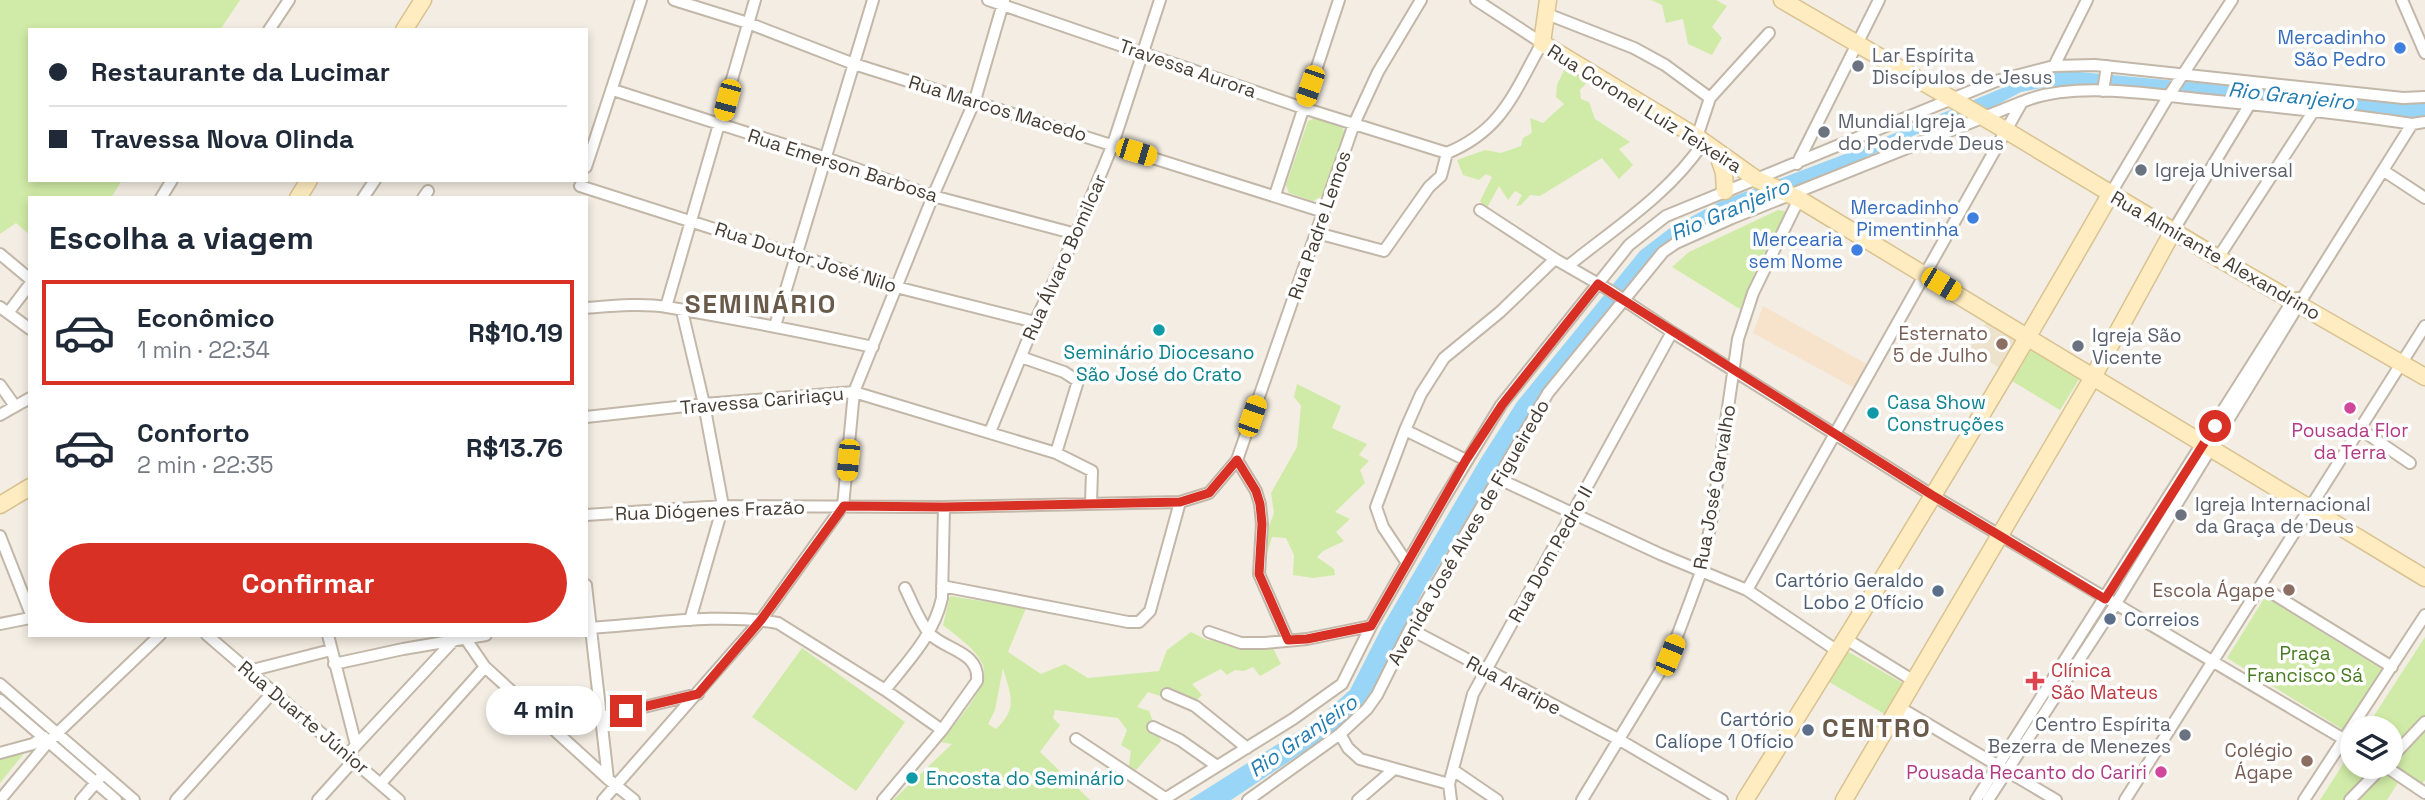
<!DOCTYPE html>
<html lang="pt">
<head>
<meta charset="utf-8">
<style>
	:root { --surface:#fff; --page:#f6f6f7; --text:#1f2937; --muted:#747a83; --line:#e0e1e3; --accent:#d93025 }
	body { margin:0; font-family:"Space Grotesk",sans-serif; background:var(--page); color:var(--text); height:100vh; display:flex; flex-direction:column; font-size:26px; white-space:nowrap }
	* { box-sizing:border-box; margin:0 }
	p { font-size:23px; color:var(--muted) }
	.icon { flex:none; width:38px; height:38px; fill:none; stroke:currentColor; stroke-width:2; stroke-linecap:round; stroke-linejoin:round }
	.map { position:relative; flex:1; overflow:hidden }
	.side { position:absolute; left:28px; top:196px; width:560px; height:441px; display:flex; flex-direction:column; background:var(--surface); border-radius:0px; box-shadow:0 4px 10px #0003 }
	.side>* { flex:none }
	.top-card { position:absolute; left:28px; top:28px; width:560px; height:154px; border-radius:0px; box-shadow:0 4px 10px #0003; display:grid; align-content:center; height:154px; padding:0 21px; background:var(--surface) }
	.controls { position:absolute; left:2340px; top:716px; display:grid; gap:14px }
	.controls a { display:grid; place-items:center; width:63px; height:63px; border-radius:50%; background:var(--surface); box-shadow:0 4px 10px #0003; font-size:35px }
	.end { position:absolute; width:32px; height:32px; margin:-16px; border:9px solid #d93025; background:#fff; box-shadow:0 0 0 4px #fff }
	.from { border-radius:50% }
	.bubble { position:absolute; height:49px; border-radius:24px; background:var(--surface); box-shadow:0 4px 10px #0003; font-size:23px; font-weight:700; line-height:49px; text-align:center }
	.car { position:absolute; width:21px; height:42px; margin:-21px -10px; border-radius:9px; box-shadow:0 0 5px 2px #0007; background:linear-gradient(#f5c518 24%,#345 0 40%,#f5c518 0 76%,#345 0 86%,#f5c518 0) }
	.top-card b { display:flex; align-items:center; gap:24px; height:66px; font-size:26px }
	.top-card b+b { border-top:2px solid var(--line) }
	.top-card i { width:18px; height:18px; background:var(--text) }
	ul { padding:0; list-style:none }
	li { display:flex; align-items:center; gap:21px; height:105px; margin:0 14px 10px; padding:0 7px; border:4px solid transparent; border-radius:0px }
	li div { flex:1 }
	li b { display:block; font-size:26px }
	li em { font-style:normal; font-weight:700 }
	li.on { border-color:var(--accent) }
	li>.icon { width:63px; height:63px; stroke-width:1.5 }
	h2 { padding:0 21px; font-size:32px; line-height:84px }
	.primary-button { display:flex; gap:14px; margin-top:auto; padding:14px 21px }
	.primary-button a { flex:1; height:80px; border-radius:42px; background:var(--accent); color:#fff; font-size:28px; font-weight:700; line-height:80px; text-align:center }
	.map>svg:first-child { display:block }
</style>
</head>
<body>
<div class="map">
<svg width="2425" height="800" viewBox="0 0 2425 800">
	<rect width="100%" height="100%" fill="#f3ede3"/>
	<path fill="#f7e2cb" d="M1763,306L1874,368L1860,391L1753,333Z"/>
	<path fill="#ede2cb" d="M1987,321L2017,340L2000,368L1969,349Z"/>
	<path fill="#d0eba7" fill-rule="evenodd" d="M0,0H240L220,30H30V180H122L111,198H30V235L16,223L0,234Z
		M1651,0H1716L1727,6L1712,27L1722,38L1712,55L1688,44L1683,19L1666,23L1662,5Z
		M1567,64L1591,78L1580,90L1581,99L1589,102L1595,119L1630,142L1619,149L1633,165L1619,179L1602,158L1540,196L1530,195L1521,205L1516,206L1522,195L1515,191L1508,200L1499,186L1487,208L1480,201L1492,177L1486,174L1479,180L1463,175L1457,160L1485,150L1501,153L1521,146L1523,138L1532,133L1530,118L1543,123L1564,104L1556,97L1557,85Z
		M1315,118L1342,127L1345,134L1322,196L1313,201L1289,193L1286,185L1308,121Z
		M1778,210L1789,212L1760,260L1740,309L1672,267L1689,252Z
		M2033,347L2081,376L2060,410L2012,381Z
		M1297,384L1341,406L1332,428L1367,444L1359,455L1369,461L1360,470L1365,483L1335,512L1350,519L1336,532L1344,541L1323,551L1317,557L1334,569L1335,575L1313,578L1293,575L1294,555L1286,538L1272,537L1266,557L1260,549L1274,513L1271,493L1297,447L1301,406L1294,397Z
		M950,596L1026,608L1008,652L1041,674L1065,664L1088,678L1159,671L1167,650L1191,632L1207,640L1275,646L1273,648L1281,664L1260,676L1253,667L1244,671L1235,670L1227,675L1221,669L1192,684L1202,695L1190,706L1148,692L1137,707L1149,711L1161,741L1136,770L1129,766L1131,751L1121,745L1127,730L1118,718L1055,710L1053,718L1060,725L1040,752L1090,800H893L952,744L940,742C953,725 993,685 982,663C974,647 956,636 943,625ZM1003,668C1010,694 1019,708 996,729L988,724L995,710Z
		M2265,597L2383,670L2345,731L2227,658Z
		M2425,637V780L2414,793L2398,783L2387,800H2320L2352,750V766H2390V728H2366Z
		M802,648L905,722L856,791L752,717Z
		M1847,651L1906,685L1888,716L1829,682Z
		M30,746L0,783V756Z"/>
	<path fill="#99d5f6" d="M2069,71L2425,104V118L2378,115L2112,86H2052L2021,92L1993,107L1915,135L1811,182L1701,225L1666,244L1649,259L1531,411L1421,595L1367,701L1358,713L1332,733L1231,800H1189L1319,718L1350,690L1382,627L1480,460L1517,402L1640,251L1670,228L1721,201L1845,154L2031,76Z"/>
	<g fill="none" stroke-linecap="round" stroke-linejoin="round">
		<g stroke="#c2b7a8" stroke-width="14">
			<path id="street" d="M674,0L748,23L854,64L1324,212
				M988,0L1303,108L1447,153
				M2402,0L2425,53
				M1547,14L1634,48L1665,65L1710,98
				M269,30L289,0
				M2054,66L2087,0
				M613,90L826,158L933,196L1076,234
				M2103,91L2107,66
				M1697,137L1710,98L1769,33
				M1447,153C1503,130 1514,92 1542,43L1476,0
				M1797,164L1879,0
				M586,167L641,0
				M2384,171L2425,198
				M580,186L896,287L1035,322
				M2111,193L2168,97L2232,0
				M1275,195L1339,0
				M161,198L172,180
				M363,198L375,180
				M423,198L428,191
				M1480,210L1555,259
				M2173,231L2250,104
				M1317,233L1384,251L1429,187L1441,176L1447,153
				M0,254L30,279
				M2218,258L2313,112
				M1568,266C1615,228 1669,194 1703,143
				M0,307L30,329
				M666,307L755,0
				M586,308C612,306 641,303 667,307C736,319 804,332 873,347
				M682,311L704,404L723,506L690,620
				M8,313L30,284
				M775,326L873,0
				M1021,357L1064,372L1078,381L1056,453
				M0,385L15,406
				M0,415L30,398
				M586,417L704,404L854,392L1056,453L1092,471L1091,503
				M2360,429L2410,463
				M1405,430L1466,460
				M990,432L1035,322L1076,234L1113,144L1160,0
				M1237,460L1256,491L1260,504L1262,524L1259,574L1288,640
				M1497,478L1660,554L1747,590L1839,652
				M586,515L723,506L944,507L1180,502L1209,493L1237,460L1354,124L1378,72L1421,0
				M0,536L30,612
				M1407,563L1383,527L1376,507L1405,430L1421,394L1444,358L1500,312L1555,259L1609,290L1672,332L1932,495L2352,744
				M586,585L608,779
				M942,586L1128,622H1139L1150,611L1180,502
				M2262,587L2392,667
				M1747,590L2022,102C2074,80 2153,95 2208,100C2276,107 2345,113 2412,124L2425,122
				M0,624L30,618
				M586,628C648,625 717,612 778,623L885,690L942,730
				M1410,629L1618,739L1722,800
				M1209,632L1241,643H1265L1307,639L1371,626
				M207,635L399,800
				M328,635L356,745
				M463,635L485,667L608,779L634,800
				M1846,639L1914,681
				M334,664L403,649L486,635
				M249,671L331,650
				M0,684L134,800
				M885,690C907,662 934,635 942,598L944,507
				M1167,694L1195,706L1247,748
				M0,700L116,800
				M1899,707L2056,800
				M547,724L602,717L698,694
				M1153,727L1180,740L1217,766
				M1340,734L1348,748L1360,759L1449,784
				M1076,739L1165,798
				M0,753L33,744L44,737
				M347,755L453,641
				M2390,759L2425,722
				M2385,766L2425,793
				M1453,770L1497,800
				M381,783L485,667
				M0,800L49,741L160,635
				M81,800L99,779
				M176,800L273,692
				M318,800L354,760
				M603,800L761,620L843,506L854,392L933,196L975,100L1004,0
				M883,800L942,730L977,681C980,651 944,650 929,633C919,621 912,602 905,588
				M1163,800L1293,719L1342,684L1371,626L1442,502L1501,405L1629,245L1666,216L1996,81L2054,66L2095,65L2403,98L2425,97
				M1248,800L1340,734L1367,709L1377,695L1410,629L1548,393L1663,252L1676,243L1732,218L2022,102
				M1358,800L1393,770
				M1451,800L1449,784L1473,694L1672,332
				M1582,800L1670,655L1691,599L1702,569L1712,517L1738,339L1753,293L1799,199
				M1976,800L2293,300L2298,298
				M1988,800L2115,605L2304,296L2412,124
				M2125,800L2425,326
				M2304,800L2425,615
				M2350,800L2383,766"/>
		</g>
		<g stroke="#dac290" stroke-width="19">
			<path id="secondary" d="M1548,0L1542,43L1697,137L1756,179L1799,199L2425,578
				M1782,0L2007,131L2218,258L2425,377
				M404,30L423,0
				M1717,152L1724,173L1725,191
				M298,198L309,180
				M0,505L30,487
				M1745,800C1871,600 1994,398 2111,193
				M1844,800L2093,377L2173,231"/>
		</g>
		<use href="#street" stroke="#fff" stroke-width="10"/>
		<use href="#secondary" stroke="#ffedc1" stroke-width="16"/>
	</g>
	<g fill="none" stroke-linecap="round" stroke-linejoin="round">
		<path stroke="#d93025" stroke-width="9" d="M626,711L698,694L761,620L844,506L944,507L1180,502L1209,493L1237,460L1256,491L1260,504L1262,524L1259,574L1288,640L1307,639L1371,626L1466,460L1502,405L1598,284L1932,495L2105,599L2215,426"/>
	</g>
	<g fill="#3f7fe0" stroke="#fff" stroke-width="2.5">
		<circle cx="2400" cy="48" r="7"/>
		<circle cx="1973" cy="218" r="7"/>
		<circle cx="1857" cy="250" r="7"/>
	</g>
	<g fill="#6b7280" stroke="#fff" stroke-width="2.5">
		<circle cx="1858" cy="66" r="7"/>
		<circle cx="1824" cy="132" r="7"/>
		<circle cx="2141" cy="170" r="7"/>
		<circle cx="2078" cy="346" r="7"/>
		<circle cx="2181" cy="515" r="7"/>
		<circle cx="2185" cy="735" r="7"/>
	</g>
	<g fill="#0f9aa8" stroke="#fff" stroke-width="2.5">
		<circle cx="1159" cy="330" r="7"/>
		<circle cx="1873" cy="413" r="7"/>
		<circle cx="912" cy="778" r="7"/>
	</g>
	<g fill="#8d6e63" stroke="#fff" stroke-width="2.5">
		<circle cx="2002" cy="344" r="7"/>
		<circle cx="2289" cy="590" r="7"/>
		<circle cx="2307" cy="761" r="7"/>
	</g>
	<g fill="#d1479c" stroke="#fff" stroke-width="2.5">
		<circle cx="2350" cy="408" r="7"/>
		<circle cx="2161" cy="772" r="7"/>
	</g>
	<g fill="#5c6f8a" stroke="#fff" stroke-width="2.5">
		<circle cx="1938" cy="591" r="7"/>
		<circle cx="2110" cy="619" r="7"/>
		<circle cx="1808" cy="730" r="7"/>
	</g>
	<path fill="#e0444e" stroke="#fff" stroke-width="2.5" d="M2031.5 670.5h7v7h7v7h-7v7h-7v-7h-7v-7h7z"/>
	<g text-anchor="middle" stroke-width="7" stroke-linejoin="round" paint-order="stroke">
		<g font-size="19" fill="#366cbe" stroke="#fff" text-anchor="end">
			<text x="2386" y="44">Mercadinho<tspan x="2386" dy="22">São Pedro</tspan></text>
			<text x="1959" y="214">Mercadinho<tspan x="1959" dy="22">Pimentinha</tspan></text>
			<text x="1843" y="246">Mercearia<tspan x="1843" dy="22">sem Nome</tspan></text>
		</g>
		<g font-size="19" fill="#5b616d" stroke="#fff" text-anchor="start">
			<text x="1872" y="62">Lar Espírita<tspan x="1872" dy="22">Discípulos de Jesus</tspan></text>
			<text x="1838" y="128">Mundial Igreja<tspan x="1838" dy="22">do Podervde Deus</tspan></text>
			<text x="2155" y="177">Igreja Universal</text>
			<text x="2092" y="342">Igreja São<tspan x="2092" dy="22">Vicente</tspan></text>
			<text x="2195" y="511">Igreja Internacional<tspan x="2195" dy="22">da Graça de Deus</tspan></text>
			<text x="2171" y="731" text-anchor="end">Centro Espírita<tspan x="2171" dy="22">Bezerra de Menezes</tspan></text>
		</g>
		<g font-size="19" fill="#453d33" stroke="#fff">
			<text transform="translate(1188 68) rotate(19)" y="7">Travessa Aurora</text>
			<text transform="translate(998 108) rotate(17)" y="7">Rua Marcos Macedo</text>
			<text transform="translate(1645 108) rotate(32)" y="7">Rua Coronel Luiz Teixeira</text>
			<text transform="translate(843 165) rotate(18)" y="7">Rua Emerson Barbosa</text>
			<text transform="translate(1319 225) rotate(-71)" y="7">Rua Padre Lemos</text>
			<text transform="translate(2216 255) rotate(30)" y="7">Rua Almirante Alexandrino</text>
			<text transform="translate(806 257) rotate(18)" y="7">Rua Doutor José Nilo</text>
			<text transform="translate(1064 257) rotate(-66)" y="7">Rua Álvaro Bomilcar</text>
			<text transform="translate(762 400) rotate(-5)" y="7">Travessa Caririaçu</text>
			<text transform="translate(1714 487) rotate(-80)" y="7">Rua José Carvalho</text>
			<text transform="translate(710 510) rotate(-2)" y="7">Rua Diógenes Frazão</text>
			<text transform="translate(1468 532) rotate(-60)" y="7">Avenida José Alves de Figueiredo</text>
			<text transform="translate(1550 554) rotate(-61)" y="7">Rua Dom Pedro II</text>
			<text transform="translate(1514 685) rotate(28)" y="7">Rua Araripe</text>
			<text transform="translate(304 717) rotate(40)" y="7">Rua Duarte Júnior</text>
		</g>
		<g font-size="19" fill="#785e54" stroke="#fff" text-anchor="end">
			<text x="1988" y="340">Esternato<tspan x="1988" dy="22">5 de Julho</tspan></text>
			<text x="2275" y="597">Escola Ágape</text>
			<text x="2293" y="757">Colégio<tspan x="2293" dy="22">Ágape</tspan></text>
		</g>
		<g font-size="19" fill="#0d838f" stroke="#fff" text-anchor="start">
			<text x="1159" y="359" text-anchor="middle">Seminário Diocesano<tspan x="1159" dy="22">São José do Crato</tspan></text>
			<text x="1887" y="409">Casa Show<tspan x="1887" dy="22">Construções</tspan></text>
			<text x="926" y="785">Encosta do Seminário</text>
		</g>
		<g font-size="19" fill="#b23c85" stroke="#fff">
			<text x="2350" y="437">Pousada Flor<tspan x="2350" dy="22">da Terra</tspan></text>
			<text x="2147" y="779" text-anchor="end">Pousada Recanto do Cariri</text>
		</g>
		<g font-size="19" fill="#4e5e75" stroke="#fff" text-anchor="end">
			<text x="1924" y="587">Cartório Geraldo<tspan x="1924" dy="22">Lobo 2 Ofício</tspan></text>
			<text x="2124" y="626" text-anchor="start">Correios</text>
			<text x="1794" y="726">Cartório<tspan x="1794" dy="22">Calíope 1 Ofício</tspan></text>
		</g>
		<g font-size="19" fill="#487b22" stroke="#fff">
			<text x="2305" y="660">Praça<tspan x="2305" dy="22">Francisco Sá</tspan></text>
		</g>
		<g font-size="19" fill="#be3a42" stroke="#fff" text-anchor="start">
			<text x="2051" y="677">Clínica<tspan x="2051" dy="22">São Mateus</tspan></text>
		</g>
		<g font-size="21" font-style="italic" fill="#237cb1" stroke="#fff">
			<text transform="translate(2291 96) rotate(6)" y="7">Rio Granjeiro</text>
			<text transform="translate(1730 210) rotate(-23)" y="7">Rio Granjeiro</text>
			<text transform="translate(1303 736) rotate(-35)" y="7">Rio Granjeiro</text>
		</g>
		<g font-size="26" font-weight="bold" letter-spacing="2" fill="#695a49" stroke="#fff">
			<text x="761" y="313">SEMINÁRIO</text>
			<text x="1877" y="737">CENTRO</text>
		</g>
	</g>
</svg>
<div class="controls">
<a><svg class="icon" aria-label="layers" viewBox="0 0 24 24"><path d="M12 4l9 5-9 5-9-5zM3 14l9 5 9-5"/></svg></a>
</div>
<i class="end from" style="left:2215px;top:426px"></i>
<i class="end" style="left:626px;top:711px"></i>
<div class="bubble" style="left:486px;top:686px;width:116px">4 min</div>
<i class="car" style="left:1310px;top:86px;rotate:199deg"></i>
<i class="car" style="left:727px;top:100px;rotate:195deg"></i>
<i class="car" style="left:1136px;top:152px;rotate:107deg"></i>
<i class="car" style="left:1941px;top:284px;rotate:121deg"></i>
<i class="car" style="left:1252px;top:416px;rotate:19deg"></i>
<i class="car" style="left:848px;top:460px;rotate:185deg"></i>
<i class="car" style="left:1670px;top:655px;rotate:22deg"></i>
<div class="top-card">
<b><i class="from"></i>Restaurante da Lucimar</b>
<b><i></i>Travessa Nova Olinda</b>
</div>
<section class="side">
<h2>Escolha a viagem</h2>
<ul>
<li class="on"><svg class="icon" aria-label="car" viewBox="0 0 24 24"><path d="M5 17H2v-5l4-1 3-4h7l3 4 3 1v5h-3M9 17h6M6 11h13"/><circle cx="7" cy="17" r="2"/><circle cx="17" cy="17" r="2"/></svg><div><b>Econômico</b><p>1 min · 22:34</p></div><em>R$10.19</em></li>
<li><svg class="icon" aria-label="car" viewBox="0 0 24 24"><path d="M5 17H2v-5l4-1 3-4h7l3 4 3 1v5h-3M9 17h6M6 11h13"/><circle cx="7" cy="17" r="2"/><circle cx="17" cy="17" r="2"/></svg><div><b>Conforto</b><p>2 min · 22:35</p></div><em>R$13.76</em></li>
</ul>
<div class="primary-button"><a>Confirmar</a></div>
</section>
</div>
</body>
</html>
